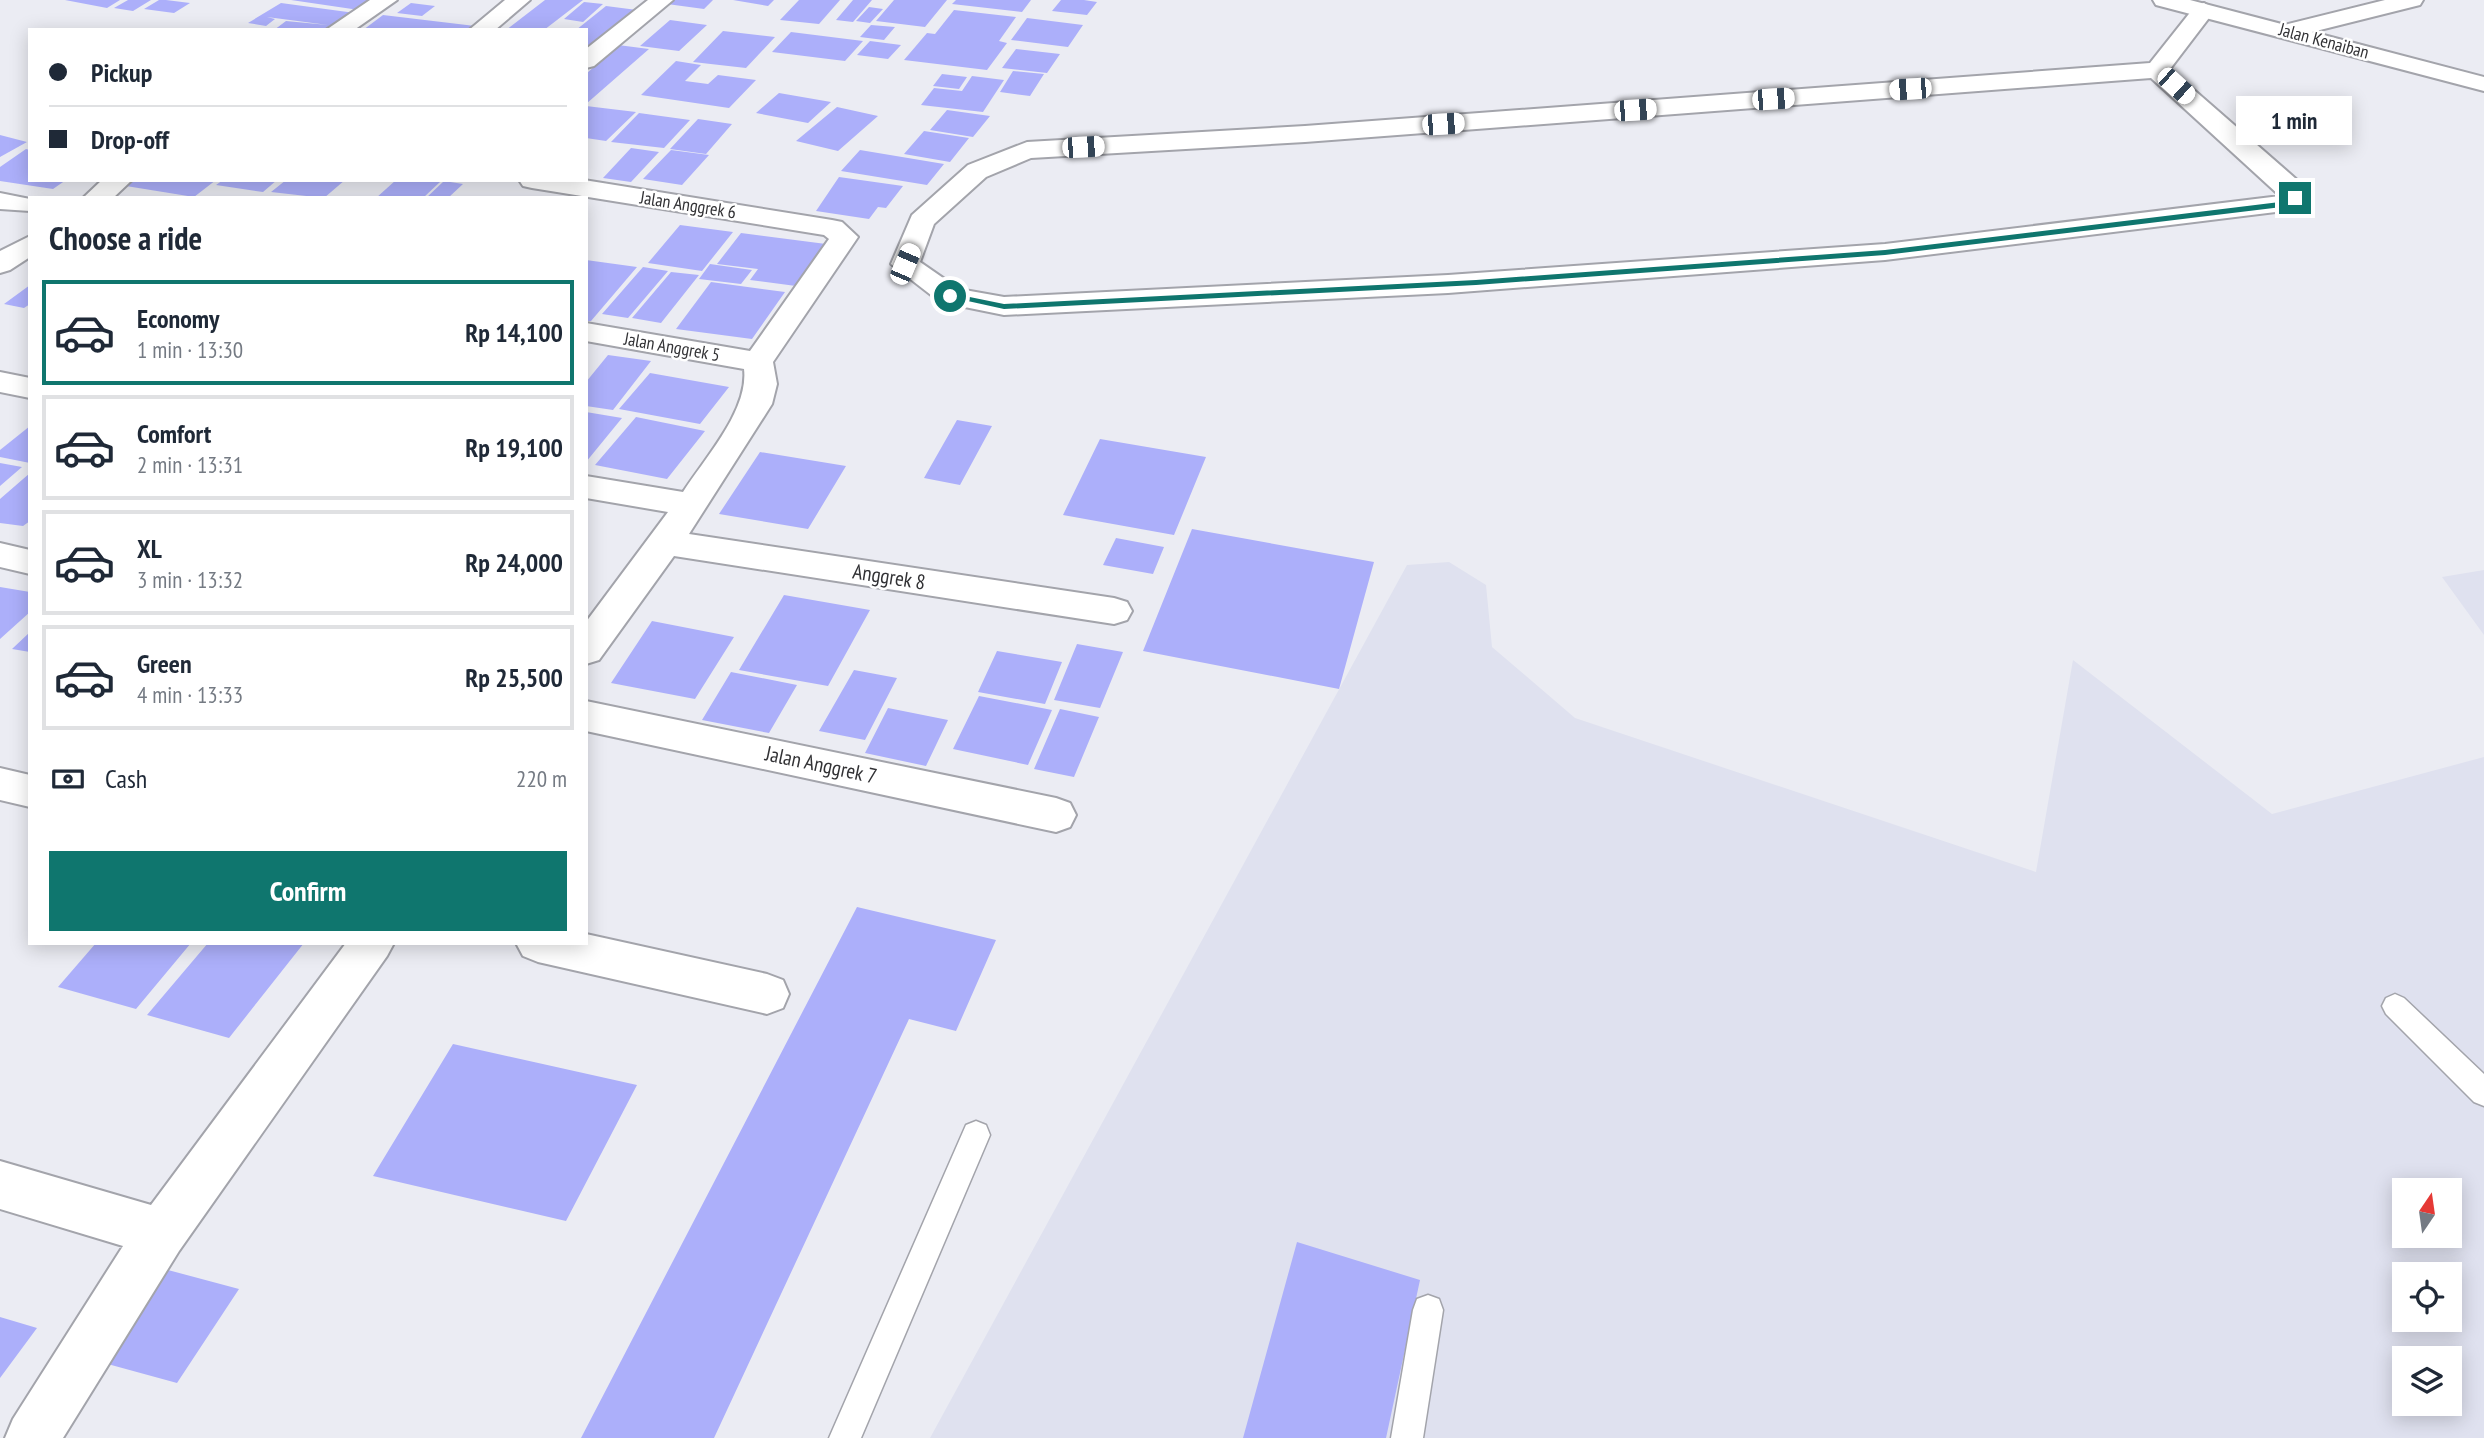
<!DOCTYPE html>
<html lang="en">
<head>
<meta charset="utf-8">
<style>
	:root { --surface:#fff; --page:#f2f2f3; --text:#1f2937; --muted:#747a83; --line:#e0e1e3; --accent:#0f766e }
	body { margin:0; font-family:"PT Sans Narrow",sans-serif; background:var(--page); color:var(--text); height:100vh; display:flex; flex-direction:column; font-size:26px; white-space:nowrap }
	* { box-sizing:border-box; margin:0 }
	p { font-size:23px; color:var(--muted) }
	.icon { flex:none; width:38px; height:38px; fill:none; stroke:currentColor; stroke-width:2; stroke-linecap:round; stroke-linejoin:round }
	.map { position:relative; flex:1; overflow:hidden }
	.drawer { position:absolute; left:28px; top:196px; width:560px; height:749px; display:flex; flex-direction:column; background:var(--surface); border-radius:0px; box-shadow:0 4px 18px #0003 }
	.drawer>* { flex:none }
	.top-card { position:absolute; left:28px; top:28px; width:560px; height:154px; border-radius:0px; box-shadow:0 4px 18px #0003; display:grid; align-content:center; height:154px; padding:0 21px; background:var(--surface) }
	.needle { width:46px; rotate:13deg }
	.buttons { position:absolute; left:2392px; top:1178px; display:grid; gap:14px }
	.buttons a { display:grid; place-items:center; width:70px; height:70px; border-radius:0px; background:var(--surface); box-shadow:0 4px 18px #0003; font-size:35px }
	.end { position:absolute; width:32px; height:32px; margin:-16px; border:9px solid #0f766e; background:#fff; box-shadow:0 0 0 4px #fff }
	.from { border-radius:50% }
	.bubble { position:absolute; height:49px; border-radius:0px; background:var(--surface); box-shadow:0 4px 18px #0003; font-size:23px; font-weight:700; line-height:49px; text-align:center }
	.car { position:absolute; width:21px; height:42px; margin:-21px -10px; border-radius:9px; box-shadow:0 0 5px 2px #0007; background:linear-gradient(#fff 24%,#345 0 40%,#fff 0 76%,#345 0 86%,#fff 0) }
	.top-card b { display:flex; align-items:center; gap:24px; height:66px; font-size:26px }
	.top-card b+b { border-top:2px solid var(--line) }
	.top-card i { width:18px; height:18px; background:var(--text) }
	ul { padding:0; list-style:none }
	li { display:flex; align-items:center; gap:21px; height:105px; margin:0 14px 10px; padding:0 7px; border:4px solid var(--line); border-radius:0px }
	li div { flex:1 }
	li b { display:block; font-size:26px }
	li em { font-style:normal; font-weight:700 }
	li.current { border-color:var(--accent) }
	li>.icon { width:63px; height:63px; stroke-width:1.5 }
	h2 { padding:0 21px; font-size:32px; line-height:84px }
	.pay { display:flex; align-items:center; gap:18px; height:77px; padding:0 21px; font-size:26px }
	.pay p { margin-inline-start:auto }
	.primary-button { display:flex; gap:14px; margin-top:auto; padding:14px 21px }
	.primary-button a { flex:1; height:80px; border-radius:0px; background:var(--accent); color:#fff; font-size:28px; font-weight:700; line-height:80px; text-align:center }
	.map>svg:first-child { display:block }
</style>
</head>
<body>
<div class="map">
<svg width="2484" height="1438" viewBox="0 0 2484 1438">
	<rect width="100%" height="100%" fill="#ebecf3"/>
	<path fill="#dfe1ef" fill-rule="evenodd" d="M1449,562L1486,585L1492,647L1575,718L2036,872L2073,660L2272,814L2484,757V1438H930L1407,565ZM2404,1190H2450V1236H2404ZM2404,1274H2450V1320H2404ZM2404,1358H2450V1404H2404Z
		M2484,570V635L2442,577Z"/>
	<path fill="#acaffa" d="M65,0H120L107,8Z
		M128,0H151L133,11L114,8Z
		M159,0H166L190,3L174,13L144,9Z
		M291,0H373L359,10Z
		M545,0H583L544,30H506Z
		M671,0H713L704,9L667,4Z
		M733,0H774L768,6Z
		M799,0H840L819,24L780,20Z
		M853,0H872L853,22L836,20Z
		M894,0H947L925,27L876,21Z
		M956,0H1031L1022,12L952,4Z
		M1061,0H1084L1097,2L1087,15L1052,11Z
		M584,2L603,4L583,22L564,19Z
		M281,3L355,13L336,26L330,25L324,30H274L286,21L328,25L267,17L275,19L266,26L248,23Z
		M411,3L435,6L422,16L397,13Z
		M606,6L637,10L586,53V30H576Z
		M869,7L883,9L870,23L856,21Z
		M954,10L1016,17L999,41L1007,43L987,70L904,60L927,33L935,34Z
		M383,15L475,26L470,30H363Z
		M1027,18L1083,25L1068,47L1011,40Z
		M670,20L707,25L679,51L640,46Z
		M871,25L895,27L884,40L860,37Z
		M723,31L775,37L746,68L693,62Z
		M791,32L863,41L845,61L772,52Z
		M870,41L901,45L888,59L857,55Z
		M618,45L649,49L586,104V74Z
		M1016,49L1060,54L1047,73L1002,68Z
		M676,61L701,65L685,81L708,84L718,75L756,80L729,108L641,95Z
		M1013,71L1044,74L1030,96L1000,92Z
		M942,74L967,77L959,89L933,86Z
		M972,76L1004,80L983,112L921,105L934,88L962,91Z
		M779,93L831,102L808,123L756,113Z
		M586,106L636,112L606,141L586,138Z
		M837,107L878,116L838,151L796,141Z
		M947,110L990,116L973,137L930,130Z
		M639,113L690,120L664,148L611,142Z
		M698,119L732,124L706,154L670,149Z
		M924,131L969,138L950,162L904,154Z
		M0,135L27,142L0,157Z
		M631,148L659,152L631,182L603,178Z
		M26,149L30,150V180H66L53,189L0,181V167Z
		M671,150L709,155L682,185L643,179Z
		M860,150L944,164L927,185L841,171Z
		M839,177L903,186L886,208L878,207L869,219L816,211Z
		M134,180H216L194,197L126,186Z
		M223,180H277L263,192L216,185Z
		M286,180H345L324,198L271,192Z
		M396,180H427L440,182L423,198H376Z
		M444,181L463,184L448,198H426Z
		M680,225L733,232L702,271L648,263Z
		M741,233L826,244L796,286L750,280L758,269L717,264Z
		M586,260L637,267L591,321H586Z
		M710,264L752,270L741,284L699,279Z
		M643,267L668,271L628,318L602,314Z
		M671,272L699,275L661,323L632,318Z
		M711,282L785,292L752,339L676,329Z
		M30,285V304L24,308L4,304Z
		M608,355L651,361L613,410L586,406V382Z
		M650,373L729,387L700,424L619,409Z
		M586,412L622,418L586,462Z
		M636,417L705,431L667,479L595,465Z
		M957,420L992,426L960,485L924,478Z
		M30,426V463L0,457V450Z
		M1100,439L1206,457L1174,535L1063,515Z
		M760,452L846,466L808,529L719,514Z
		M0,463L22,467L0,486Z
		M30,473V521L23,526L0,523V499Z
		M1192,529L1374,562L1339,689L1143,651Z
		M1116,538L1164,547L1153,574L1103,565Z
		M0,587L30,592V612L0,639Z
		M784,595L870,610L828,686L739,670Z
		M652,621L734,637L695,699L611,683Z
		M30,632V652L12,649Z
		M1077,644L1123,652L1100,708L1054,700Z
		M997,651L1062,662L1045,704L978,692Z
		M854,670L897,678L865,740L819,731Z
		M731,672L797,685L769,733L702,720Z
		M979,696L1052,710L1028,765L953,749Z
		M888,708L948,720L926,766L865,753Z
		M1060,709L1099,717L1074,777L1034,769Z
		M857,907L996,940L956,1031L909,1019L714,1438H581Z
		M96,943H191L136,1009L58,987Z
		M208,943H304L229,1038L147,1015Z
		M453,1044L637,1085L566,1221L373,1176Z
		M1297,1242L1420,1280L1386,1438H1243Z
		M168,1270L239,1289L177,1383L104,1363Z
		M0,1317L37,1328L0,1378Z"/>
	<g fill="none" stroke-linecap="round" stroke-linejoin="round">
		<g stroke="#a3a4ab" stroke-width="3">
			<path id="lane" d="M2395,994L2404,998L2484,1074V1106L2474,1102L2386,1014L2382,1006L2386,998Z
				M976,1121L986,1125L990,1135L861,1438H829L966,1125Z
				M1428,1295L1439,1299L1443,1310L1423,1438H1391L1413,1310L1417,1299Z"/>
		</g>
		<g stroke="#a3a4ab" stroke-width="4">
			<path id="street" d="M370,0H397L354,30H326Z
				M505,0H530L495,30H469Z
				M648,0H673L594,66L586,68V49Z
				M2385,0H2423L2420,5L2288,38L2280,36L2276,31L2280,26Z
				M2204,3L2215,10L2170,69L2296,179L2309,198L2300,209L1885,260L1448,293L1004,315L940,302L891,264L912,215L968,165L1027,142L1305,126L2150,63L2196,5ZM2151,78L2280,196L1885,244L1448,275L1004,297L959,289L920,262L934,224L986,177L1031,158L1305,142Z
				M102,180H132L113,198H83Z
				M519,180H584L832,220L842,222L858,237L773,362L777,384L772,404L689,534L1114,598L1127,602L1132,611L1127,620L1114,624L674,556L599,660L586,664V622L668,512L586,498V476L683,492C705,458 749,410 744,369L586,341V323L750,351L829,239L824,235L532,188L523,186Z
				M0,193L30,199V211L0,209Z
				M30,236V257L10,270L0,273V251Z
				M0,372L30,378V398L0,392Z
				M0,543L30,550V574L0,567Z
				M586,701L1056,798L1070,803L1076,815L1070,827L1056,832L586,731Z
				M0,768L30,775V807L0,800Z
				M586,934L767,974L783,980L789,994L783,1008L767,1014L538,962L523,956L516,943H586Z
				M346,943H394L387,956L179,1251L63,1438H5L13,1419L123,1246L0,1209V1161L151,1205Z"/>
		</g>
		<g stroke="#a3a4ab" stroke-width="4">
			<path id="secondary" d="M2153,0H2190L2484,77V91L2156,5Z"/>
		</g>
		<use href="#lane" fill="#fff" fill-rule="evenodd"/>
		<use href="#street" fill="#fff" fill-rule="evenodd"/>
		<use href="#secondary" fill="#fff" fill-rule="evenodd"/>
	</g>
	<path fill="#0f766e" d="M2295,196L2299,198L2290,206L1885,255L1476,285L1004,309L945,296L950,293L1004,304L1476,280L1885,250L2288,201Z"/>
	<g text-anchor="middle" stroke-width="5" stroke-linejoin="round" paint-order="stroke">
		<g font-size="18" fill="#323235" stroke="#fff">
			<text transform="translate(2324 41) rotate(15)" y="6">Jalan Kenaiban</text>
			<text transform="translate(688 205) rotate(9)" y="6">Jalan Anggrek 6</text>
			<text transform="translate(672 347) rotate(10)" y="6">Jalan Anggrek 5</text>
		</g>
		<g font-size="21" fill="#323235" stroke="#fff">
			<text transform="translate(889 577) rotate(9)" y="7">Anggrek 8</text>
			<text transform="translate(821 765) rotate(12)" y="7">Jalan Anggrek 7</text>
		</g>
	</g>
</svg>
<div class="buttons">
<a><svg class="needle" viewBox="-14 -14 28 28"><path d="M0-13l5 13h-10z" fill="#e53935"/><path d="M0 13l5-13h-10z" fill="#747a83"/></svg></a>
<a><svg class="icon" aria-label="locate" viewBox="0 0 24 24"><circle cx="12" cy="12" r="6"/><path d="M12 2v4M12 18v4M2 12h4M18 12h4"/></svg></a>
<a><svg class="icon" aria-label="layers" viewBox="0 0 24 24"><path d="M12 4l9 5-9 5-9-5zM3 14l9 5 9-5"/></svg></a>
</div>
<i class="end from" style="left:950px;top:296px"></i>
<i class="end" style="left:2295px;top:198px"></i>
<div class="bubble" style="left:2236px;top:96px;width:116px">1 min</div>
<i class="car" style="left:2176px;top:86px;rotate:132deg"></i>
<i class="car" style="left:1910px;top:89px;rotate:266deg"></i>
<i class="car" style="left:1773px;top:99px;rotate:86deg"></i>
<i class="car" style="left:1635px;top:110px;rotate:86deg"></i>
<i class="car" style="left:1443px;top:124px;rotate:86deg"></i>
<i class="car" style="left:1083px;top:147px;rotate:87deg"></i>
<i class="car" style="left:905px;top:264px;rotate:23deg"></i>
<div class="top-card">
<b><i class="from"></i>Pickup</b>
<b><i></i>Drop-off</b>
</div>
<section class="drawer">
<h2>Choose a ride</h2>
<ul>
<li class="current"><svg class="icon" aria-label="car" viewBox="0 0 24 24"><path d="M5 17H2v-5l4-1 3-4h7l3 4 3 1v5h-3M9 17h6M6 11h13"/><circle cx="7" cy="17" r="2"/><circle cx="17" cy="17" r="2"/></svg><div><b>Economy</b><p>1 min · 13:30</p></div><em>Rp 14,100</em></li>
<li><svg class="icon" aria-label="car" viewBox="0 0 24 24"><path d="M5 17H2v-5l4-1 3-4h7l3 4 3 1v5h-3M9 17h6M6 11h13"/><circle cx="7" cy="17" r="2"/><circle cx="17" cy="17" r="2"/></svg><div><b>Comfort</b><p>2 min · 13:31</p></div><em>Rp 19,100</em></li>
<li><svg class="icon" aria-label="car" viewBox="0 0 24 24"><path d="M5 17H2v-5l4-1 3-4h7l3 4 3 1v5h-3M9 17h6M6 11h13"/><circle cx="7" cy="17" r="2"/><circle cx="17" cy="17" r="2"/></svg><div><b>XL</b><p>3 min · 13:32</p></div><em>Rp 24,000</em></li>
<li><svg class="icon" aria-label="car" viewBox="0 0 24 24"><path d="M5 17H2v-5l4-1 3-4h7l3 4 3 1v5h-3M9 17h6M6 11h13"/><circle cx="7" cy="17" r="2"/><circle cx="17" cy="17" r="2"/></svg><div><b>Green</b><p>4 min · 13:33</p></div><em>Rp 25,500</em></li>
</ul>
<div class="pay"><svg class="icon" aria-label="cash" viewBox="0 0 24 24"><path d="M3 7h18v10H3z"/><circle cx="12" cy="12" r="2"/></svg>Cash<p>220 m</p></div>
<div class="primary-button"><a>Confirm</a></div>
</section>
</div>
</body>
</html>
